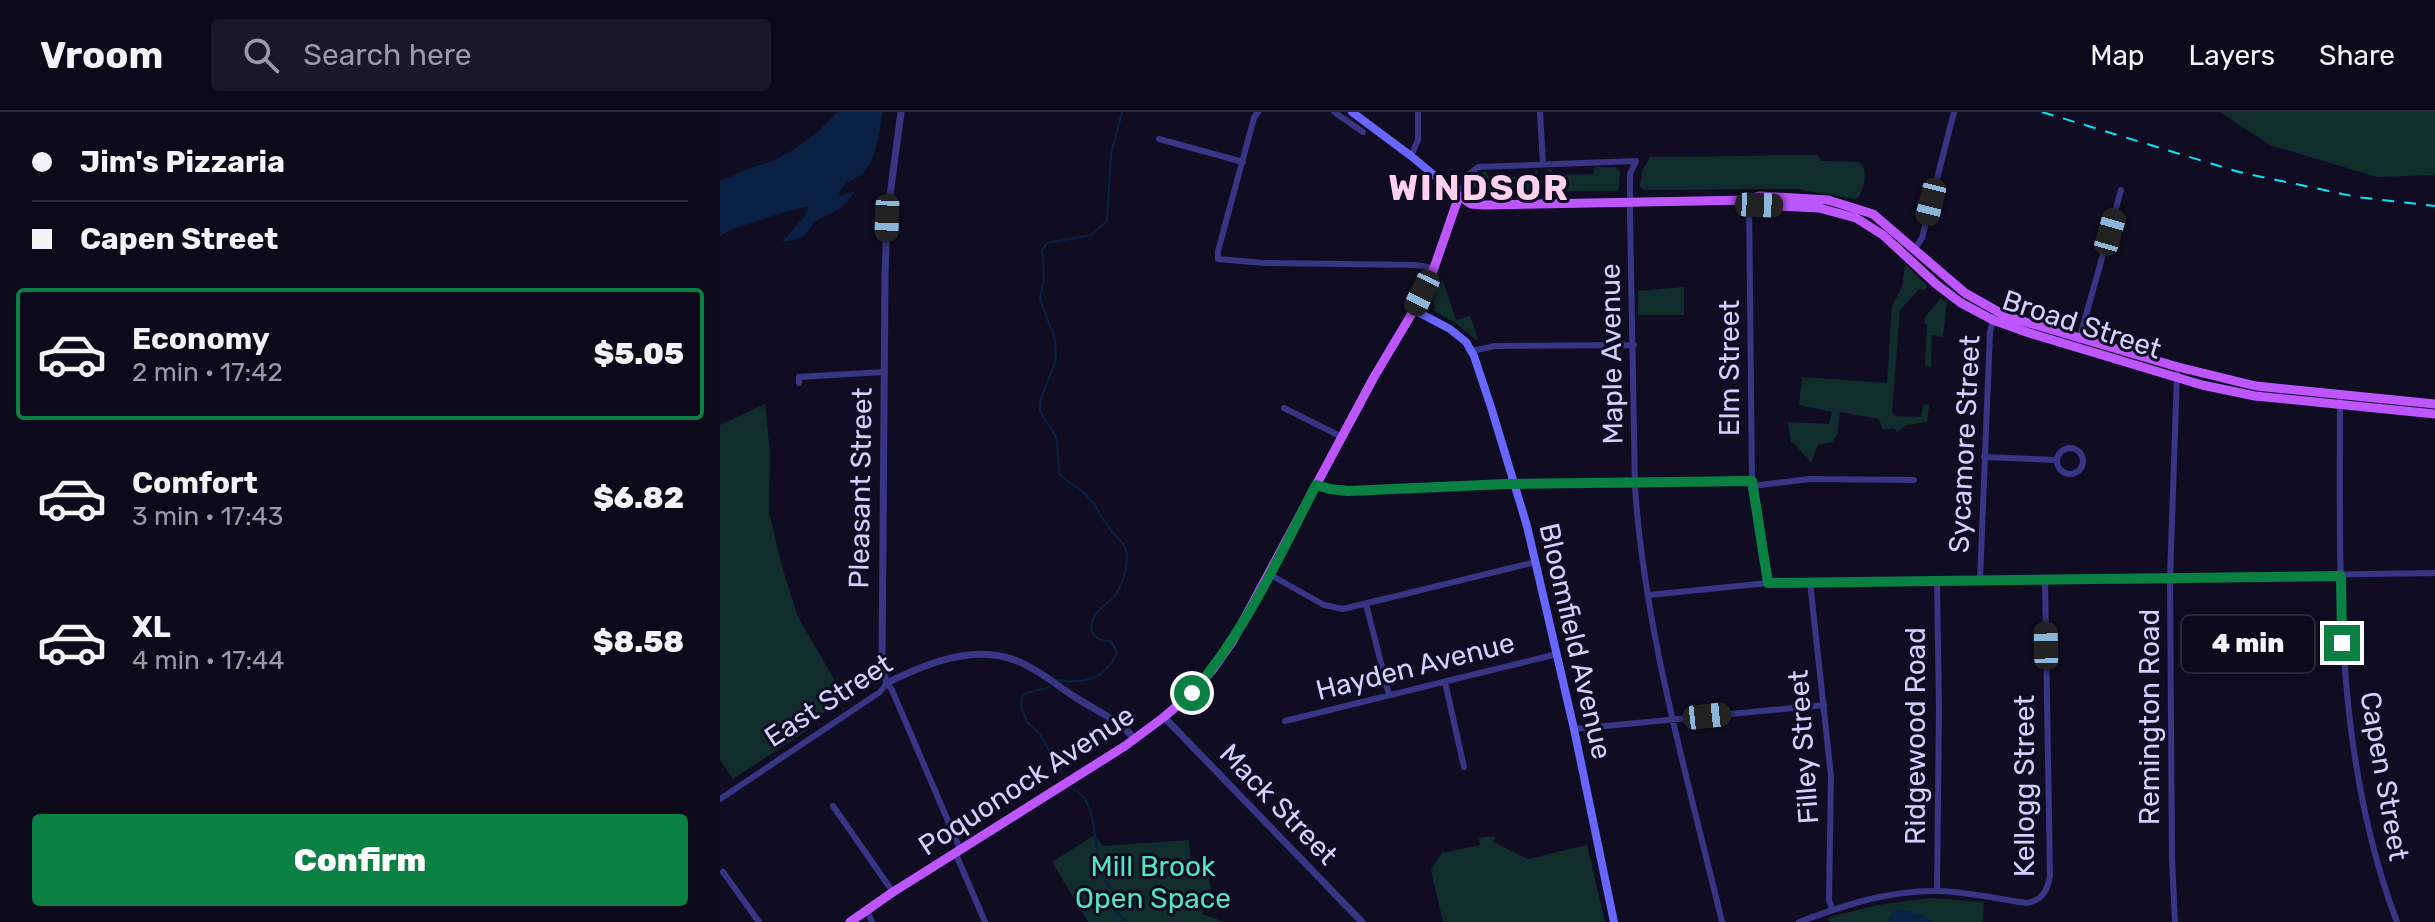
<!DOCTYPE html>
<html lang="en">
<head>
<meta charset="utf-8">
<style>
	:root { --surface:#0c0a1a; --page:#1a1827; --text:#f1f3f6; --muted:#9a9aa2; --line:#2c2b39; --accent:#0b8043 }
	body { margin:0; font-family:Rubik,sans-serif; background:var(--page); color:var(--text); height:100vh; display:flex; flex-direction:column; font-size:30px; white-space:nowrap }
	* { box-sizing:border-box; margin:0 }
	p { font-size:26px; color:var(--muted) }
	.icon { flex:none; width:44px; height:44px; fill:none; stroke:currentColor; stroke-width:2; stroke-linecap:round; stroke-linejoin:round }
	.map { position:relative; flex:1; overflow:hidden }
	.details { display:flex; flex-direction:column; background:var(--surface); width:720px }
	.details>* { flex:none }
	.hud { display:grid; align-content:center; height:176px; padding:0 32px; background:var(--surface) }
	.end { position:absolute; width:36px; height:36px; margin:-18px; border:10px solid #0b8043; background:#fff; box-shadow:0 0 0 4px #fff }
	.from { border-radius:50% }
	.bubble { position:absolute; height:56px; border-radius:8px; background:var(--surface); box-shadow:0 8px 32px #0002,0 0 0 2px var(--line); font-size:26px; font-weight:800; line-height:56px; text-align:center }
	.car { position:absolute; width:24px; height:48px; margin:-24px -12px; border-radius:10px; box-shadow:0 0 6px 2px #0007; background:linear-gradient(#222 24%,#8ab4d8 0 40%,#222 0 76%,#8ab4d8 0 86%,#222 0) }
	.hud b { display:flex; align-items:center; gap:28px; height:76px; font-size:30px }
	.hud b+b { border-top:2px solid var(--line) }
	.hud i { width:20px; height:20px; background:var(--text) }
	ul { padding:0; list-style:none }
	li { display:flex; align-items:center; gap:24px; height:132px; margin:0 16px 12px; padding:0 16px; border:4px solid transparent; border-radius:8px }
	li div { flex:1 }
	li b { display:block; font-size:30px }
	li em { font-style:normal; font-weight:800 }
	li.on { border-color:var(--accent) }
	li>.icon { width:72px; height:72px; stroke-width:1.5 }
	.action { display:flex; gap:16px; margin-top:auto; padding:16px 32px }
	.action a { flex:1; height:92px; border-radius:8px; background:var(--accent); color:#fff; font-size:32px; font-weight:800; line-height:92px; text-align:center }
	header { display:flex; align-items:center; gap:48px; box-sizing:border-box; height:112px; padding:0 40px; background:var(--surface); border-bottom:2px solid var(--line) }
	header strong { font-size:38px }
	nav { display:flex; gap:44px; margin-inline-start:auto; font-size:28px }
	.search { width:560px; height:72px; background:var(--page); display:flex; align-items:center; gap:20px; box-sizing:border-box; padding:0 28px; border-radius:8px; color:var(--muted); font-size:30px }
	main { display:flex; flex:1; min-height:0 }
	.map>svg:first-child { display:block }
</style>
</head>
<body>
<header>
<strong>Vroom</strong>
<div class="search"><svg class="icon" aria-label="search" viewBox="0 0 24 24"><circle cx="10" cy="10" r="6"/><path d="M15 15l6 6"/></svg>Search here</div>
<nav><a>Map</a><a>Layers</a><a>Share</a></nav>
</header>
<main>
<section class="details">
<div class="hud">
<b><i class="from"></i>Jim's Pizzaria</b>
<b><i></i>Capen Street</b>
</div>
<ul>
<li class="on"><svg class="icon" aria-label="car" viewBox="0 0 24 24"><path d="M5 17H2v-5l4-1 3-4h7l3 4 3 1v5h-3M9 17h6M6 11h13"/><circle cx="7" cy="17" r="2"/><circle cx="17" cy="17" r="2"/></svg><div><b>Economy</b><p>2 min · 17:42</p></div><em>$5.05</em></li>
<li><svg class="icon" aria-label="car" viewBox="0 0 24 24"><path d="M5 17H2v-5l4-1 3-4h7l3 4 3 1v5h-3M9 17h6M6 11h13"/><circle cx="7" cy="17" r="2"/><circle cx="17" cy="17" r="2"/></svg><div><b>Comfort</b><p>3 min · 17:43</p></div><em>$6.82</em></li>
<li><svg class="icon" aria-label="car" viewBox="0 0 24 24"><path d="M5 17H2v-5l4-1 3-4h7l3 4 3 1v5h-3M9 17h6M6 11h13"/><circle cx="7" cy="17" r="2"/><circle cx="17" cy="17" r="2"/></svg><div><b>XL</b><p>4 min · 17:44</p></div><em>$8.58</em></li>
</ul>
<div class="action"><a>Confirm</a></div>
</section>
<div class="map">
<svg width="1715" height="810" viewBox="0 0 1715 810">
	<rect width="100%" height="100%" fill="#100d23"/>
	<path fill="#102d2c" d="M1500,0H1715V63L1657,65L1550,33Z
		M1095,43H1098L1101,49L1139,50C1149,58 1144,75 1139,85L1135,87L1077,77L924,78L920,75L922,59L930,45Z
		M875,55H896L900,60L899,77L896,79H827L824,69L828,65V57L832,59V63L873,62Z
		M817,57L818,66L822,69V79L760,78L750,73L754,64L766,59L769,66L814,64Z
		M1185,152L1207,174L1205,178L1199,177L1180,198L1172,299L1175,304L1201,305L1203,292L1209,293L1207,310L1187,313L1177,320L1174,316L1163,318L1159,307L1120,300L1117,323L1112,330L1098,333L1091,351L1075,332L1071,330L1068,310L1109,312L1112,300L1079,293L1082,265L1167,271L1172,194L1182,175Z
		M722,166L736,208L750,204L758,227L756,228L738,213L713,198L715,196L713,187Z
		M964,175V203H918V179Z
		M1221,186L1227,191L1223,225L1212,223L1211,255L1205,253L1207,212L1204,211L1205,205Z
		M45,292L50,342L49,401L63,458L78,505L125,586L86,613L88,618L13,667L0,648V313Z
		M375,723L383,734L469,728L471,755L487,745L492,785L482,802L505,810H368L332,750Z
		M772,724L775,725L773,730L808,747L867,733L885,810H723L711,758L722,741L760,733L759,726Z
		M1210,786L1264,790L1263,810H1109V805L1158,793Z"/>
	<path fill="#0a2145" d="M117,0H163C160,15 156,46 146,58C137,68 121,69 119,84L136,79L121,96L92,111C89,126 76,128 62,130C70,121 84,107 89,96L87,94C73,98 57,102 43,107C27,113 15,114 0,124V69L30,56L53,49L75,37L99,19Z
		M1179,797L1205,803L1212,810H1168L1172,800Z"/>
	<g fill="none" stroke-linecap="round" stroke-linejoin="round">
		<path stroke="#0a2145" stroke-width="2" d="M338,568C364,572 384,568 397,541L391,529C367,529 367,511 381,496C386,491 391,489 395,483C402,473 406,460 407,448C407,443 407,440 405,435C401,428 394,423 389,416C380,404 376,391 363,380C355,373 345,370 339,361L337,327L320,299V289L336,248L335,227L320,187L324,165L322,138L327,131L371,123L387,109L391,42L402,0
			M330,575L305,581L302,585L301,594L307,610L319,621L342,660
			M354,678C378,687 374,740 381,761C384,770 391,775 395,783L393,796L407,810"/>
		<path stroke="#383684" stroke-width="6" d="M538,0L534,6L498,139V147L544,151L695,153L714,156
			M614,0L643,20
			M820,0L823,52
			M439,27L523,50
			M691,44L698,28V0
			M739,84L749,62L758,55L916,49L910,62V103L915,375C925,522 968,667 1002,810
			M1029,88L1032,369L1048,471
			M1194,138L1202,126L1234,0
			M1359,228L1401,78
			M752,239L775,234L914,233
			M79,271V265L163,260
			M1620,283C1620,460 1613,642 1677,810
			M564,296L622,325
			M1337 349a13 13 0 1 1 26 0a13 13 0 1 1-26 0Z
			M1264,345L1337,348
			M596,373L614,378L628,379L795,372L1032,369
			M1032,374L1090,367L1194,368
			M549,462L604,493L623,497L816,450
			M1260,468L1270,220L1274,205
			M1090,470L1111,664L1109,788L1112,797
			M929,483L1048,471L1715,461
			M646,492L669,583
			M725,570L744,655
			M565,609L837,542
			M854,617L1104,593
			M0,687L160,580L167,571L172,578L240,737
			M113,694L173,780
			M235,740L265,810
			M3,760L39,810
			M1217,779L1219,597L1217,469
			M147,798L152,810
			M1079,810C1125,793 1169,778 1219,779C1249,780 1278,787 1307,791C1323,788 1327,779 1330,764L1325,468
			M1455,810L1452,748L1450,466L1457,262"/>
		<path stroke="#383684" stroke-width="7" d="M181,0L167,106L165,163L162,558L167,571C205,552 255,531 297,549C318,557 336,573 355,585C376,599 398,607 415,627
			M444,605L642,810"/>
		<path stroke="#6766ff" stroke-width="8" d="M632,0L691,44L739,84
			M694,198L730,217L746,230L754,244L771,295L807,414L854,617L894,810"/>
		<path stroke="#bd56ff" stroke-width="9" d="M1029,88L1039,93L1099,96L1136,106L1163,123L1216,172L1241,191L1273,208L1309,221L1482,273L1535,284L1715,302
			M130,810L173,780L405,634L444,605L472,581L493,557L512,530L654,265L694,198L714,156L739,84L751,92L764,93L1029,88L1039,84L1108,88L1153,102L1245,181L1284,203L1299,208L1458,255L1536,274L1715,292"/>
		<path stroke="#00e6fa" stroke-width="2" stroke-dasharray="12 10" stroke-linecap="butt" d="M1322,0L1519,60L1637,85L1715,94"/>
	</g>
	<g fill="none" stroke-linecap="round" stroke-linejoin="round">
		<path stroke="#0b8043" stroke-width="10" d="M472,581C525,521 559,444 596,373L610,377L628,379L786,372L1032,369L1048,471L1621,464L1622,531"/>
	</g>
	<g text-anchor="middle" stroke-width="6" stroke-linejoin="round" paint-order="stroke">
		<g font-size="28" fill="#d4cfff" stroke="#100d23">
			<text transform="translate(1362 212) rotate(18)" y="10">Broad Street</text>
			<text transform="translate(891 242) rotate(-91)" y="10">Maple Avenue</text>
			<text transform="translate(1009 256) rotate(-90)" y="10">Elm Street</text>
			<text transform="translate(1244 332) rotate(-87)" y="10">Sycamore Street</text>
			<text transform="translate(140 376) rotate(-89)" y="10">Pleasant Street</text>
			<text transform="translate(856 529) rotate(77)" y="10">Bloomfield Avenue</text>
			<text transform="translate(695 554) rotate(-14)" y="10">Hayden Avenue</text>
			<text transform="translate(108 588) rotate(-33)" y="10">East Street</text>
			<text transform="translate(1429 605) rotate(-90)" y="10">Remington Road</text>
			<text transform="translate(1195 624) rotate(-90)" y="10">Ridgewood Road</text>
			<text transform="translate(1083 635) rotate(-94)" y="10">Filley Street</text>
			<text transform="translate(1665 664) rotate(80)" y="10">Capen Street</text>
			<text transform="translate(306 668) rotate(-33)" y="10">Poquonock Avenue</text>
			<text transform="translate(1304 674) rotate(-90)" y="10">Kellogg Street</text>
			<text transform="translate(559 692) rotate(46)" y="10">Mack Street</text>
		</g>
		<g font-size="28" fill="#57e3bd" stroke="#100d23">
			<text x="433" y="764">Mill Brook<tspan x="433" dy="32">Open Space</tspan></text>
		</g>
		<g font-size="36" font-weight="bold" letter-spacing="2" fill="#ffd1ef" stroke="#100d23">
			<text x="759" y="88">WINDSOR</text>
		</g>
	</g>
</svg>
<i class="end from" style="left:472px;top:581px"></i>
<i class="end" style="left:1622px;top:531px"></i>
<div class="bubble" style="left:1462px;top:504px;width:132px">4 min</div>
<i class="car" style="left:1211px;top:90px;rotate:194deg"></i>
<i class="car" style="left:1039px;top:93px;rotate:92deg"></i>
<i class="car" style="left:167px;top:106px;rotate:182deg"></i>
<i class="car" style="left:1390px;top:120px;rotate:16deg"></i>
<i class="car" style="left:702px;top:181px;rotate:206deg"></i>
<i class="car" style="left:1326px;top:534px;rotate:359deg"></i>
<i class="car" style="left:987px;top:604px;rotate:84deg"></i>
</div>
</main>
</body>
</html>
